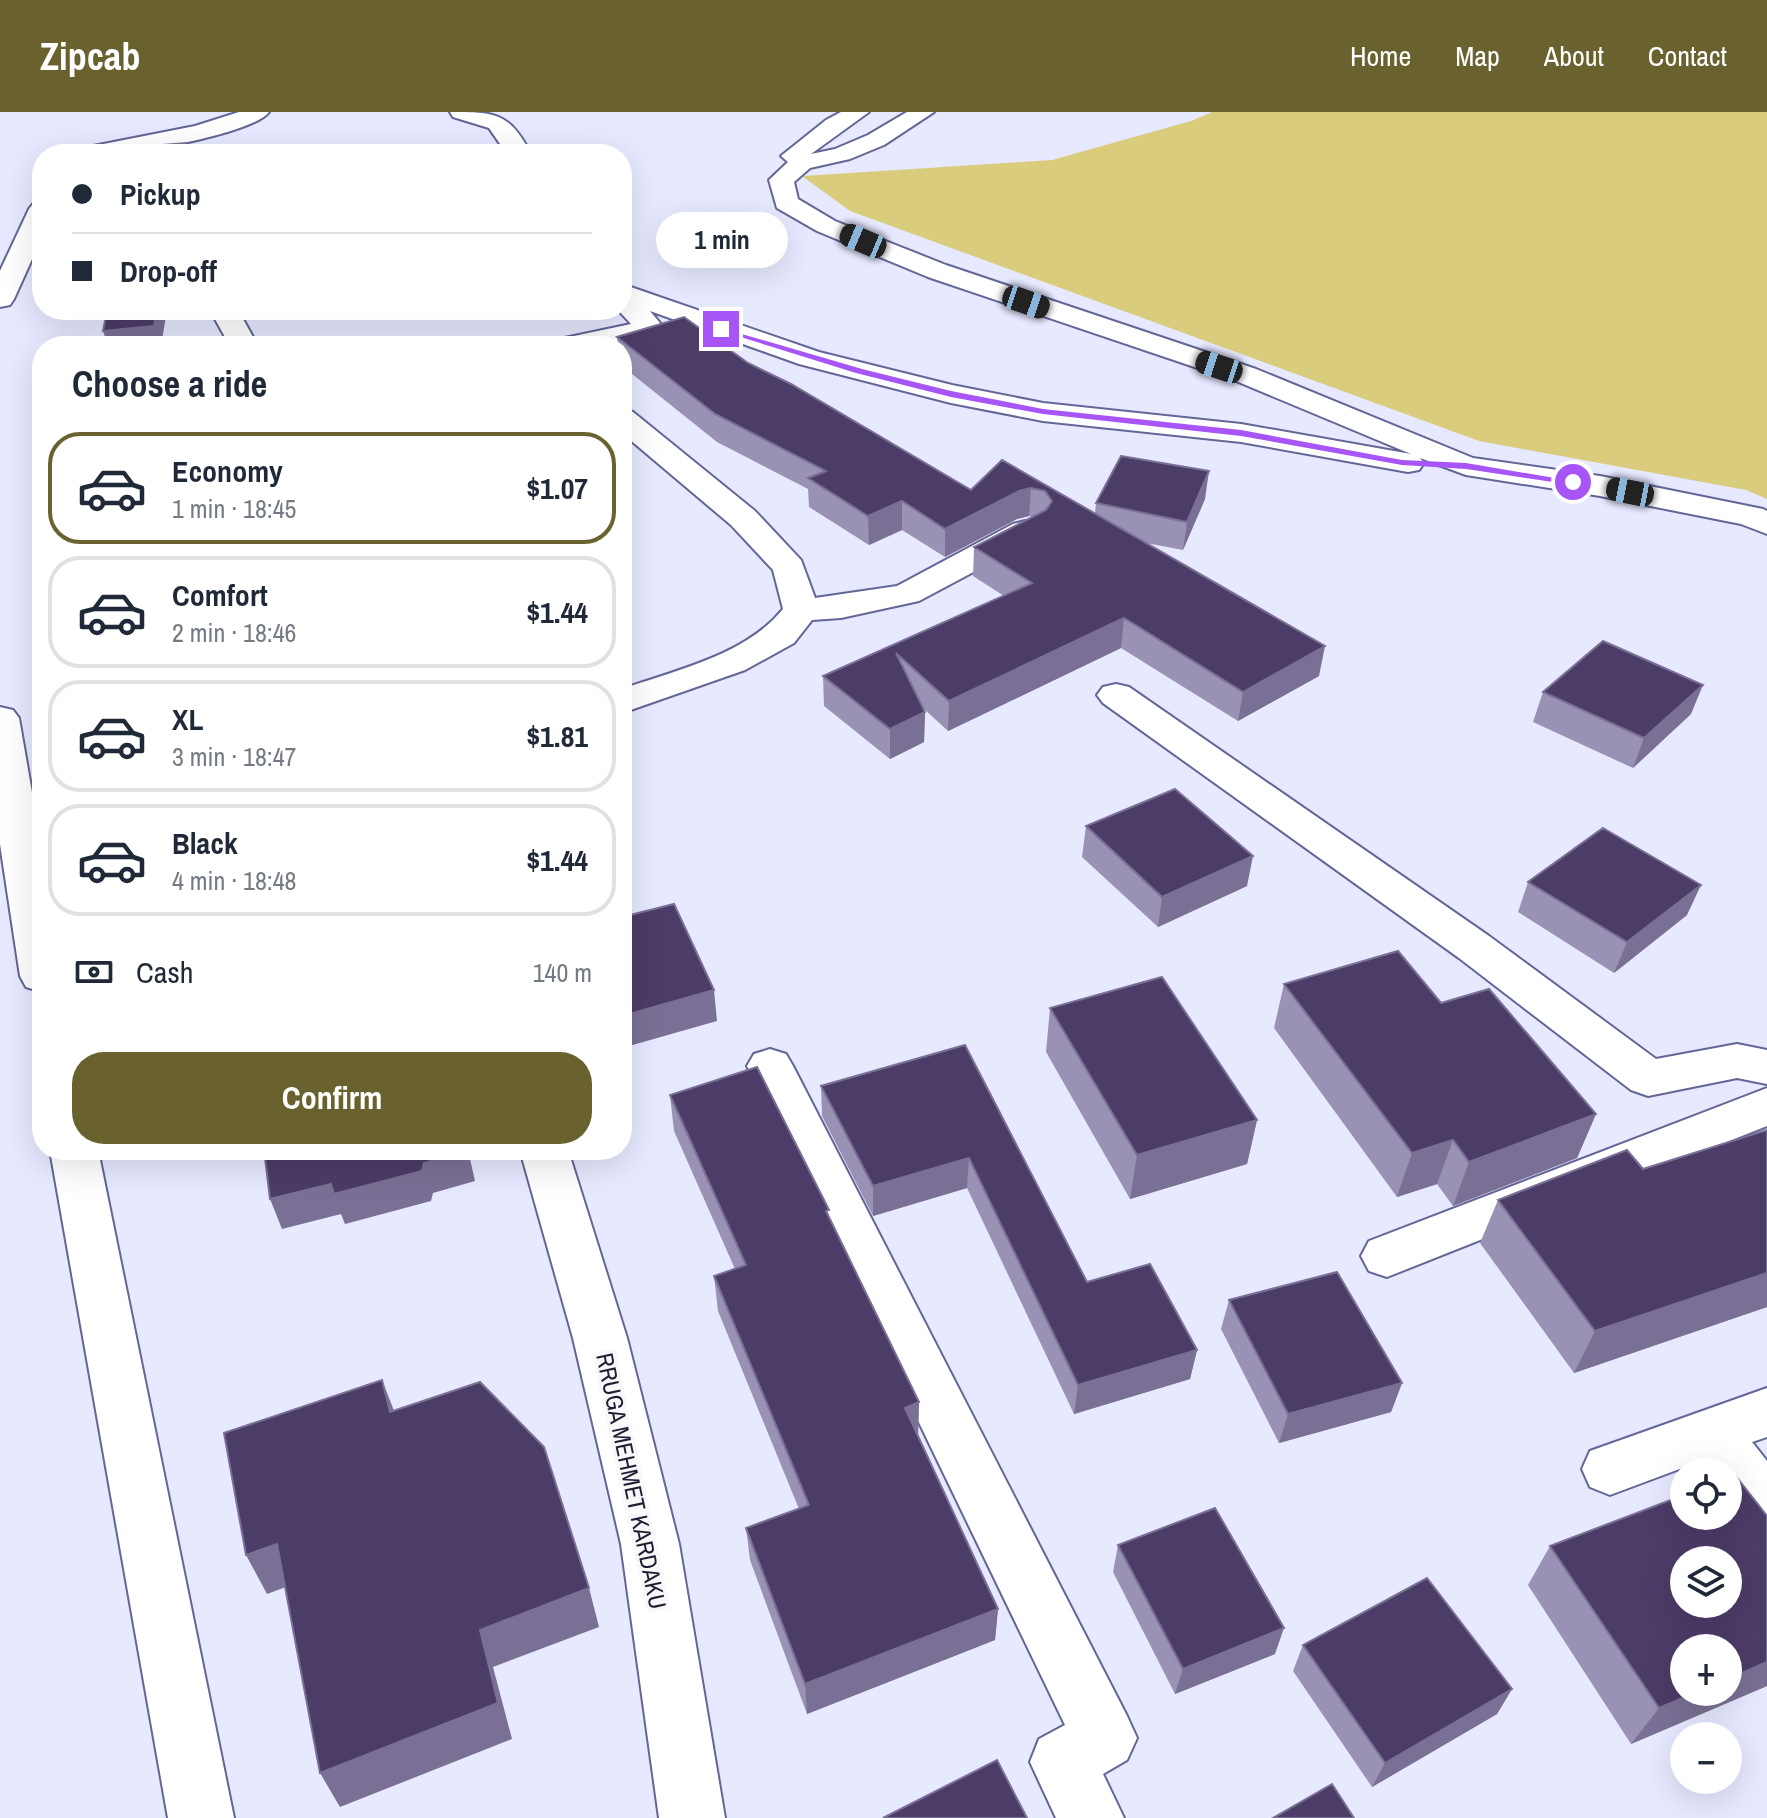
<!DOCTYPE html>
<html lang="en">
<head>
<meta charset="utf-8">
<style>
	:root { --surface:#fff; --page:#f6f6f7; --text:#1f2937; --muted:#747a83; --line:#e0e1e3; --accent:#69612e }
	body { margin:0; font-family:"Archivo Narrow",sans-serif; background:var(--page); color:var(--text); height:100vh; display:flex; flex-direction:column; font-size:30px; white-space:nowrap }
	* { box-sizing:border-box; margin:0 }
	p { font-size:26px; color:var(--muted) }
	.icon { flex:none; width:44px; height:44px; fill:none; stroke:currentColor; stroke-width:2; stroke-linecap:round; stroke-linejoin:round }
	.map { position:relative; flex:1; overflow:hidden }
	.side { position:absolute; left:32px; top:224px; width:600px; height:824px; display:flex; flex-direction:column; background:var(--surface); border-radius:32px; box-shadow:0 8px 32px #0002 }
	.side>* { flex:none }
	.hud { position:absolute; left:32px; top:32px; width:600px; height:176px; border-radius:32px; box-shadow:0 8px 32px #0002; display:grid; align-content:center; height:176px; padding:0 40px; background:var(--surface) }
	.tools { position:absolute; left:1670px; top:1346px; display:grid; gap:16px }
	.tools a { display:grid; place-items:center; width:72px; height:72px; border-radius:50%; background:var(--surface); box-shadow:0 8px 32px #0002; font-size:40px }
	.end { position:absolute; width:36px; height:36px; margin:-18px; border:10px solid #a855f7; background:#fff; box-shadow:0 0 0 4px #fff }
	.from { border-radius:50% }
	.bubble { position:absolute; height:56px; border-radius:28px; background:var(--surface); box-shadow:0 8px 32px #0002; font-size:26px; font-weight:800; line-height:56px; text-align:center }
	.car { position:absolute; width:24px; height:48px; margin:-24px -12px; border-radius:10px; box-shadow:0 0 6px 2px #0007; background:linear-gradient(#222 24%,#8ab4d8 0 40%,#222 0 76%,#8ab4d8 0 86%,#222 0) }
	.hud b { display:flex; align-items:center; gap:28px; height:76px; font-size:30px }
	.hud b+b { border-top:2px solid var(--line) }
	.hud i { width:20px; height:20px; background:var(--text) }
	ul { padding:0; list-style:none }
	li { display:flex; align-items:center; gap:24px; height:112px; margin:0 16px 12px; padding:0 24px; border:4px solid var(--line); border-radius:32px }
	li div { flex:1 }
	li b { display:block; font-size:30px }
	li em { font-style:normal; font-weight:800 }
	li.on { border-color:var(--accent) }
	li>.icon { width:72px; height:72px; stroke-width:1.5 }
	h2 { padding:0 40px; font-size:36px; line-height:96px }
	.pay { display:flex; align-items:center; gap:20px; height:88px; padding:0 40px; font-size:30px }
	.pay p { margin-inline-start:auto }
	.button { display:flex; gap:16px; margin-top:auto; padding:16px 40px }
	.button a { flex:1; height:92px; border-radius:32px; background:var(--accent); color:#fff; font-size:32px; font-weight:800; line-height:92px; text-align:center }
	header { display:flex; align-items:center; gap:48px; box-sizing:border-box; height:112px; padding:0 40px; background:var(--accent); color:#fff }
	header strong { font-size:38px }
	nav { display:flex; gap:44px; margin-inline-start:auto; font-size:28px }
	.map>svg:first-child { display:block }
</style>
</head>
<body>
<header>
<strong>Zipcab</strong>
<nav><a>Home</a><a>Map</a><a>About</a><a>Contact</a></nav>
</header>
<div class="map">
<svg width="1767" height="1706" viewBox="0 0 1767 1706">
	<rect width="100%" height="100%" fill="#e6e9ff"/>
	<path fill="#d9cc7c" d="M1212,0H1767V387L1746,378L1479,329L850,99L802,64L1052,48L1191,9Z"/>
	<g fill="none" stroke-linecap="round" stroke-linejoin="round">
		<g stroke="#636696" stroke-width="4">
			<path id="minor" d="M239,0H269C253,21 147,39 119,42C104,43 89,42 74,42L78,37L195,14Z
				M450,0C495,0 509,0 531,42H507L489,16L453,5Z
				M841,0H869L811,42L835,37L868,23L907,0H934L884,33L850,47L810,56L794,70L798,87L835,109L946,153L1256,257L1473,346L1600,364L1763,397L1767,399V422L1741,412L1600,384L1466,363L1420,346L1424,351L1419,358L1408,360L1241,330L1043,309L951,291L799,252L650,199L665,217L661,223L608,234H551L555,228L631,212L618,198H622V172L819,240L952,273L1043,291L1241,312L1411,342L1236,269L928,165L817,119L777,96L769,68L788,50L781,44L826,8Z
				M42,89V125L14,187L10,193L0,195V159L29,97L33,92Z
				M210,198H238L258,234H230Z
				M622,297L633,300L755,399L801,448L815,486L897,474L1013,412L1025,409L1037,412L1042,419L1037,426L919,489L841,506L812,508L794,531L745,558L622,601V577C676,558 746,543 783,497L773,458L731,413L622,321Z
				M1116,572L1129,575L1489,824L1656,947L1737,932L1767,938V972L1737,966L1648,984L1631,978L1459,846L1103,591L1097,583L1103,575Z
				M0,595L13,598L19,606L42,738V880L26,875L20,864L0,732Z
				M770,937L786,942L793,954L1127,1604L1137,1626L1127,1648L1103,1662L1124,1706H1056L1030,1650L1039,1627L1065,1613L747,954L754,942Z
				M1767,976V1014L1387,1165L1369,1159L1361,1144L1369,1129Z
				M50,1038H98L234,1706H168Z
				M520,1038H568L627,1226L679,1432L725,1706H659L621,1432L573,1226Z
				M1767,1276V1325L1752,1330L1767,1349V1422C1733,1409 1728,1395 1728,1360H1708L1701,1349L1610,1383L1590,1375L1582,1357L1590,1339Z"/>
		</g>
		<use href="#minor" fill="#fff" fill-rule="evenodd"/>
	</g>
	<path fill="#9992b4" d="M617,225L748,251L971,378L1002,348L1095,401L1096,391L1205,387L1183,438L1146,431L1319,564L1238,609L1121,536L948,619L923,596L925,600L924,630L890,647L824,594L823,564L1004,484L973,464L974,435L1033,405L1029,404L1017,407L945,445L902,418L869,433L809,395L808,377L717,330L622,254V234H618Z
		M1543,580L1691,602L1633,656L1533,610Z
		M1086,714L1247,774L1158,815L1082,745Z
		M1528,770L1687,803L1614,861L1518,800Z
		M1284,872L1441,891L1596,1002L1577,1046L1453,1094L1437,1072L1397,1085L1274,916Z
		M1050,896L1257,1008L1247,1052L1130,1087L1046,940Z
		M965,933L1087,1170L1197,1238L1190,1267L1074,1302L967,1076L873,1104L822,1004L821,974Z
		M670,983L829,1105L919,1290L918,1324L998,1497L995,1528L807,1602L750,1448L746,1416L799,1397L718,1199L714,1164L735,1157L674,1019Z
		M1767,1018V1195L1574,1261L1480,1131L1498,1088L1643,1057Z
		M1229,1188L1402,1271L1391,1300L1279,1331L1221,1217Z
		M1118,1433L1275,1542L1175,1582L1113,1460Z
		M1550,1434L1767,1574L1631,1632L1528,1473Z
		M1303,1533L1512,1577L1497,1602L1372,1675L1293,1559Z"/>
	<path fill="#7a7095" d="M186,31L190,42H184Z
		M157,198H167L161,234H108L103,219Z
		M1209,359L1205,387L1183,438L1187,410Z
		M1031,376L1029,404L1017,407L945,445V417L1019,379Z
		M902,389V418L869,433L868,404Z
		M1124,506L1121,536L948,619L949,589Z
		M1325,534L1319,564L1238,609L1243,580Z
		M1703,573L1691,602L1633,656L1644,626Z
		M925,600L924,630L890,647V617Z
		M1253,744L1247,774L1158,815L1162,785Z
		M1701,773L1687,803L1614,861L1627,830Z
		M714,878L717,909L622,936V904Z
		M1596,1002L1577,1046L1453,1094L1469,1050Z
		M1257,1008L1247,1052L1130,1087L1137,1043Z
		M1453,1028L1437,1072L1397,1085L1412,1041Z
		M468,1038L475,1069L433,1081L431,1089L345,1112L341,1102L282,1117L270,1087L424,1051Z
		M969,1046L967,1076L873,1104V1074Z
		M1767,1161V1195L1574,1261L1595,1219Z
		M1197,1238L1190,1267L1074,1302L1078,1273Z
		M382,1268L398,1309L390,1300Z
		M1402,1271L1391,1300L1279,1331L1288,1302Z
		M919,1290L918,1325L905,1296Z
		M277,1432L297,1471L267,1482L246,1443Z
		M589,1476L599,1515L493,1555L512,1627L340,1695L320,1661L480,1518Z
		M998,1497L995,1528L807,1602L805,1572Z
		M1284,1516L1275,1542L1175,1582L1183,1557Z
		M1767,1550V1574L1631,1632L1659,1596L1697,1580H1728V1567Z
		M1512,1577L1497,1602L1372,1675L1385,1651Z"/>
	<path fill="#4c3c68" stroke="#7a7095" stroke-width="2" fill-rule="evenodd" d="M186,31L184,42H125L126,36Z
		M107,198H157L154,214L103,219Z
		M684,205L748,251L791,272L971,378L1002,348L1325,534L1243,580L1124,506L949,589L896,541L925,600L890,617L823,564L1032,471L974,435L1046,398L1052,389L1045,379L1031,376L1019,379L945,417L902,389L868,404L808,366L826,359L715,302L617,225Z
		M1121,344L1209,359L1187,410L1096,391Z
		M1603,529L1703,573L1644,626L1543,580Z
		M1175,677L1253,744L1162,785L1086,714Z
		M1603,716L1701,773L1627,830L1528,770Z
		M674,792L714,878L622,904V805Z
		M1398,839L1441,891L1489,877L1596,1002L1469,1050L1453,1028L1412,1041L1284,872Z
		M1162,865L1257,1008L1137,1043L1050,896Z
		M965,933L1087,1170L1150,1152L1197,1238L1078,1273L969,1046L873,1074L821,974Z
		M757,955L829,1098L826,1099L919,1290L905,1296L998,1497L805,1572L746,1416L809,1393L714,1164L746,1153L670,983Z
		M1767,1018V1161L1595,1219L1498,1088L1627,1038L1643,1057Z
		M264,1038H467V1039L424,1051L422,1059L334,1082L331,1072L270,1087Z
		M1337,1160L1402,1271L1288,1302L1229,1188Z
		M382,1268L390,1300L480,1270L544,1335L589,1476L480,1518L498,1591L320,1661L277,1432L246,1443L224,1321Z
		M1735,1363L1767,1404V1550L1728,1567V1536H1684V1580H1697L1659,1596L1550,1434L1684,1383V1404H1728V1366ZM1684,1448H1728V1492H1684Z
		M1215,1396L1284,1516L1183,1557L1118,1433Z
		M1427,1466L1512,1577L1385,1651L1303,1533Z
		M997,1648L1027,1706H883Z
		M1332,1672L1354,1706H1273Z"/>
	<path fill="#a855f7" d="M718,215L862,257L951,279L1043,297L1241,318L1402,348L1466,351L1578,370L1573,373L1466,357L1402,353L1241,324L1043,302L951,285L856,261L718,218Z"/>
	<g text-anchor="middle" stroke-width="8" stroke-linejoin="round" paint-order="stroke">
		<g font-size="24" fill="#1c1e31" stroke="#f8f8f8">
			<text transform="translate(631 1369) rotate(78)" y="8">RRUGA MEHMET KARDAKU</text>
		</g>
	</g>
</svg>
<div class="tools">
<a><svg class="icon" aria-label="locate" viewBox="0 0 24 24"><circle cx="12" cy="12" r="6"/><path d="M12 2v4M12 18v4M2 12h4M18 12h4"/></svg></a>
<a><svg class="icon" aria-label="layers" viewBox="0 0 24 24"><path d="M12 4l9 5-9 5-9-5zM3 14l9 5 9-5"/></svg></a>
<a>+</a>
<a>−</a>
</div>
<i class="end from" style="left:1573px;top:370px"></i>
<i class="end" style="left:721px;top:217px"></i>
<div class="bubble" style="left:656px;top:100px;width:132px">1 min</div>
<i class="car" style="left:863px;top:129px;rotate:293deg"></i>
<i class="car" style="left:1026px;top:190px;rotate:109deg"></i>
<i class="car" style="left:1219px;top:255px;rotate:288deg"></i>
<i class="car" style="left:1630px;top:380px;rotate:281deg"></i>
<div class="hud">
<b><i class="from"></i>Pickup</b>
<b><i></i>Drop-off</b>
</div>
<section class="side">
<h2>Choose a ride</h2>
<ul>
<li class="on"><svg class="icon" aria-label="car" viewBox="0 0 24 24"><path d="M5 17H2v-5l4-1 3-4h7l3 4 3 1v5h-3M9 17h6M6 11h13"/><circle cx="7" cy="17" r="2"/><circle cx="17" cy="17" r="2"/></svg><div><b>Economy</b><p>1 min · 18:45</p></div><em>$1.07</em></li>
<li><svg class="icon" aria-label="car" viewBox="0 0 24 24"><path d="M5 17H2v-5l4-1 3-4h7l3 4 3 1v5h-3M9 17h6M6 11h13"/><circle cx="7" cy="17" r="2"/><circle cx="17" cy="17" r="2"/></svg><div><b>Comfort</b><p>2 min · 18:46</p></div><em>$1.44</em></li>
<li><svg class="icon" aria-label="car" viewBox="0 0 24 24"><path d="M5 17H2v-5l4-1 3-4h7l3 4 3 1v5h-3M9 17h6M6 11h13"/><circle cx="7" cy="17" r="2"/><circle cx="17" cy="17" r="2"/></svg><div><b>XL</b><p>3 min · 18:47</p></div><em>$1.81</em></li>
<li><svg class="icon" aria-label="car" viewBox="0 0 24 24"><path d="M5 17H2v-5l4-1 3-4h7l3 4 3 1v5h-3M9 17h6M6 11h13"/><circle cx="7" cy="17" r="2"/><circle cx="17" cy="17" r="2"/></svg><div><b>Black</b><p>4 min · 18:48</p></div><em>$1.44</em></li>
</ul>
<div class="pay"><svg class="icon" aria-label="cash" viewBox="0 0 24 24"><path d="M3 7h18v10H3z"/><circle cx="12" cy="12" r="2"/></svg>Cash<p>140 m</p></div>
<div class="button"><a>Confirm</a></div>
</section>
</div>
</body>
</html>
